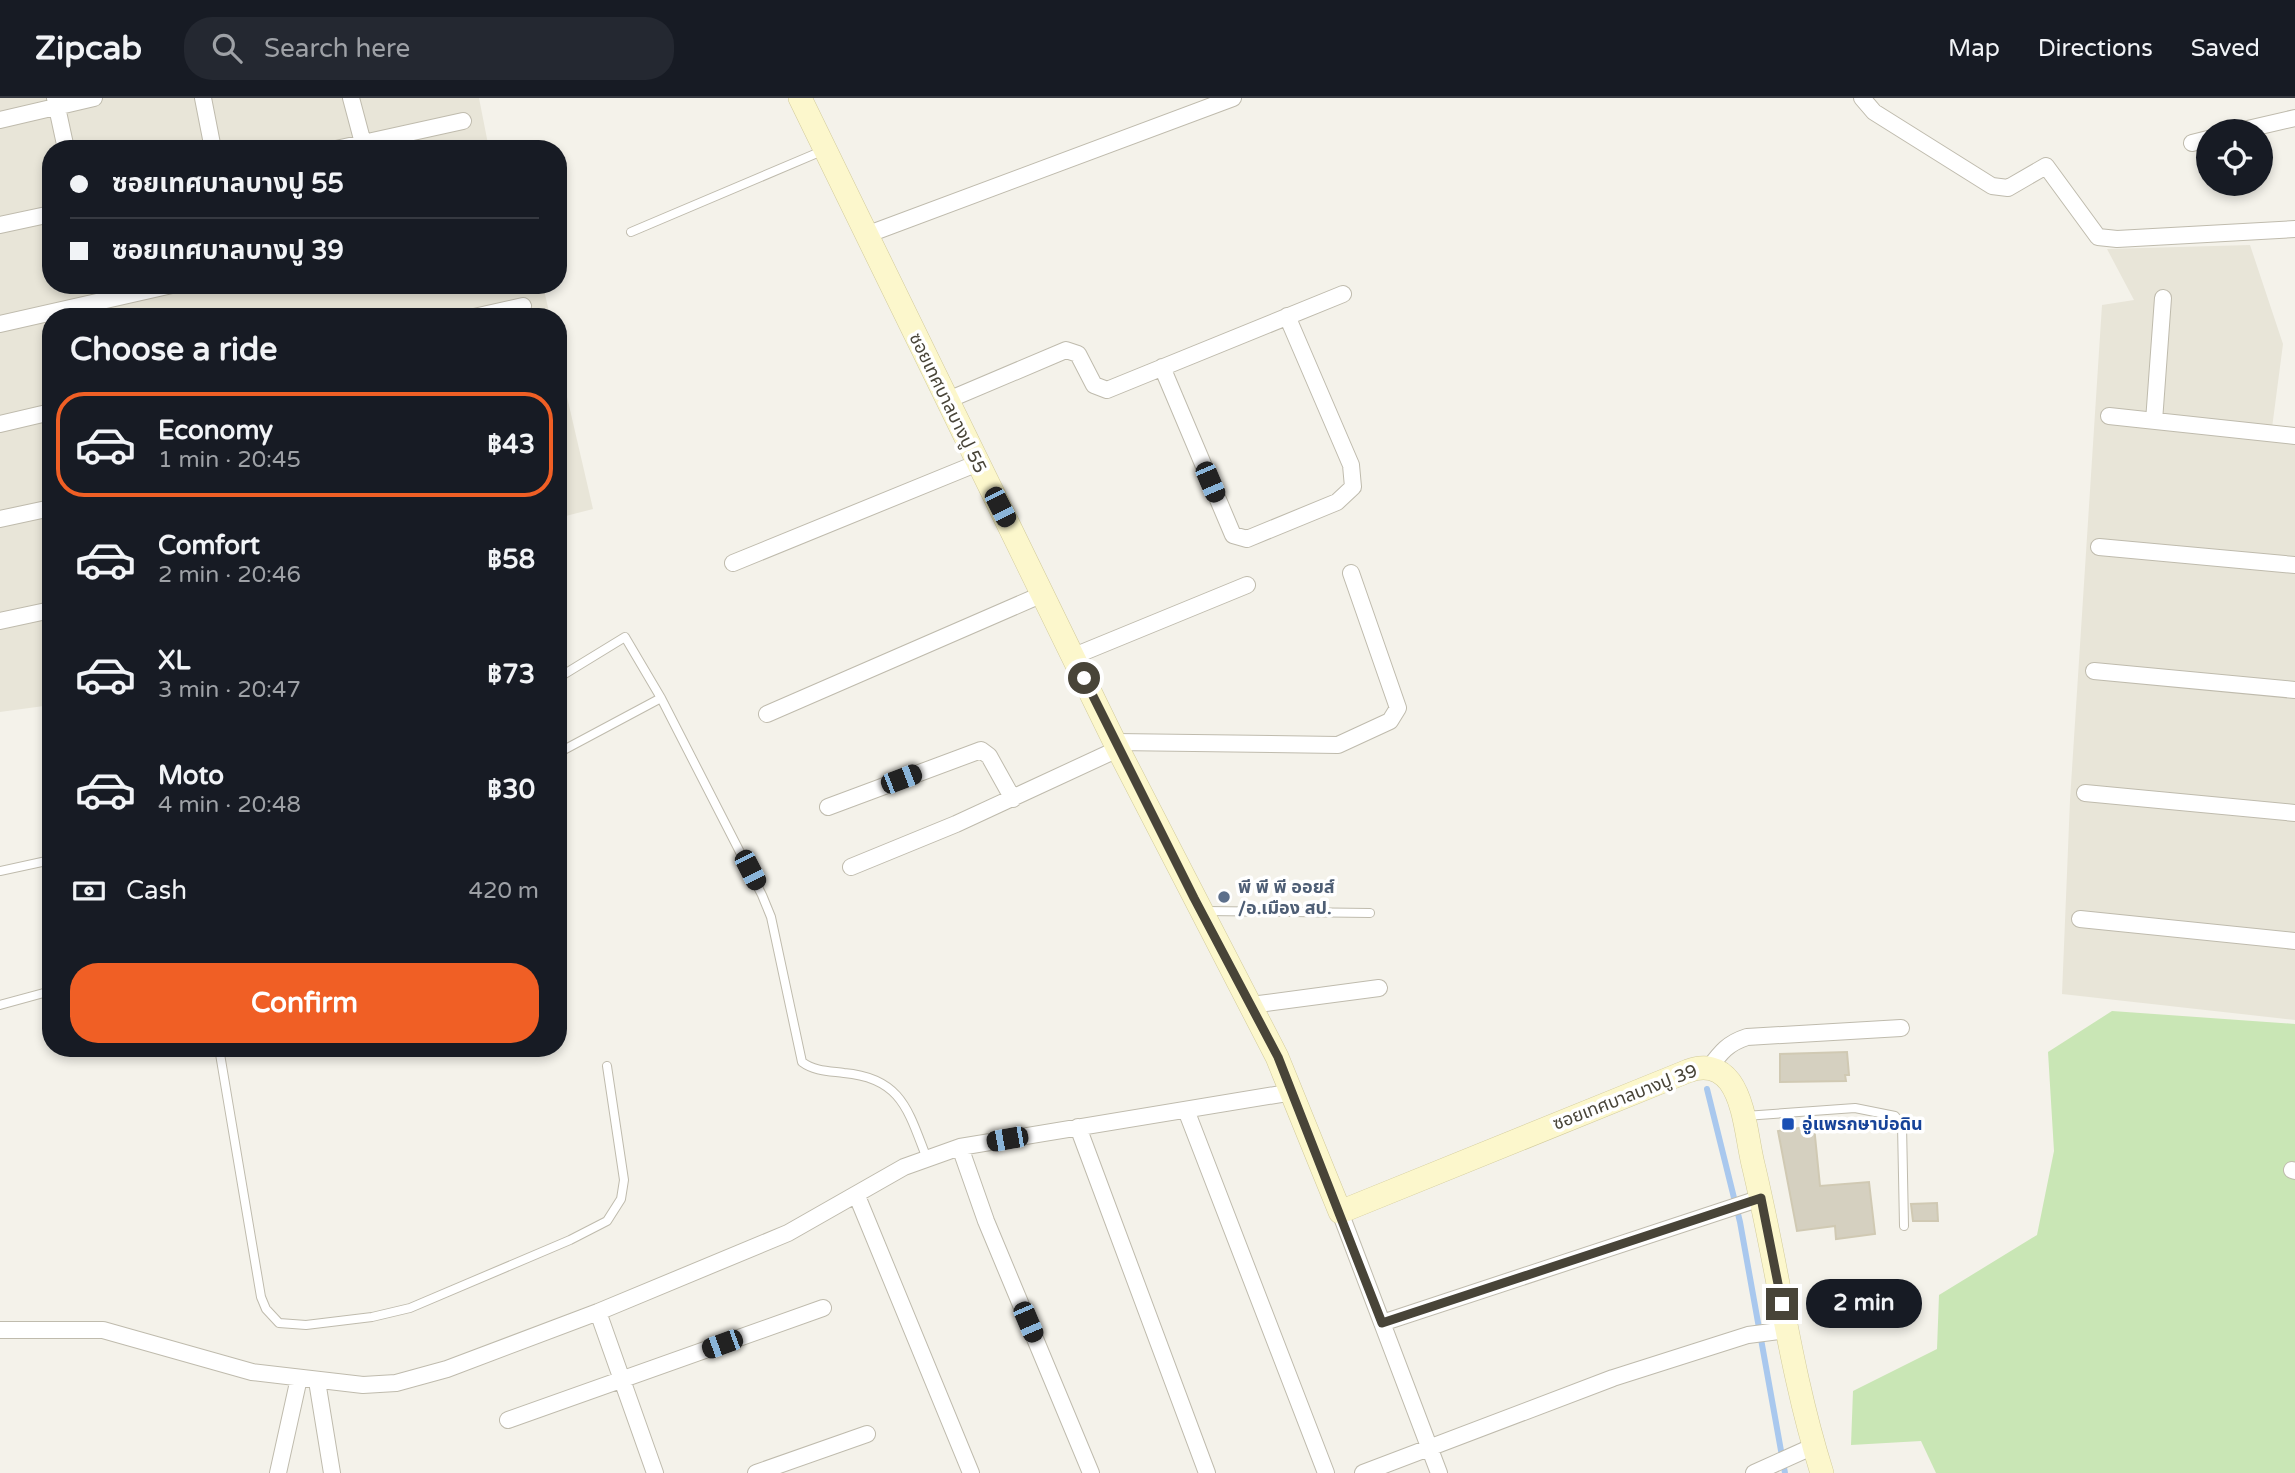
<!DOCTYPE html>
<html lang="en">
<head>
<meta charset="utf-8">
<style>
	:root { --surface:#171b24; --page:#242831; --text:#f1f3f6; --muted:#9ea1a6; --line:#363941; --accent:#f05f25 }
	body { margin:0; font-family:"Varela Round","Noto Sans Thai",sans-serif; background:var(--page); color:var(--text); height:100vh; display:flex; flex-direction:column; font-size:26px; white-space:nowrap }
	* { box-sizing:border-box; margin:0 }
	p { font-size:23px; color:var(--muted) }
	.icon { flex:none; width:38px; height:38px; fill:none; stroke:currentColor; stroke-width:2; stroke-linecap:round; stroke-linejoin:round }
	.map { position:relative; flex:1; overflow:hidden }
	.panel { position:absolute; left:42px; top:210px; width:525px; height:749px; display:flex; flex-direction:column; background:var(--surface); border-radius:28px; box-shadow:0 4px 10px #0003 }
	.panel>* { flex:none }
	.banner { position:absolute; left:42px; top:42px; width:525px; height:154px; border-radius:28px; box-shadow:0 4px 10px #0003; display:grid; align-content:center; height:154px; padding:0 28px; background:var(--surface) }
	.controls { position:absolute; left:2196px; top:21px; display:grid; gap:14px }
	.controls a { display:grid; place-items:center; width:77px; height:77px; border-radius:50%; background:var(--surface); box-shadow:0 4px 10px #0003; font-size:35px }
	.end { position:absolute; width:32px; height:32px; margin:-16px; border:9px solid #484438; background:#fff; box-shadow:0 0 0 4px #fff }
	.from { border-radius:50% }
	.bubble { position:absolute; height:49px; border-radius:24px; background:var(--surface); box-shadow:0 4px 10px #0003; font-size:23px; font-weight:800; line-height:49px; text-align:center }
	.car { position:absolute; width:21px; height:42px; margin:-21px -10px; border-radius:9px; box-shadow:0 0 5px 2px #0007; background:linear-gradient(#222 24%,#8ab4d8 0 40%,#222 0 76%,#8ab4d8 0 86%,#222 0) }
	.banner b { display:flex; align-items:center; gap:24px; height:66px; font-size:26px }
	.banner b+b { border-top:2px solid var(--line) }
	.banner i { width:18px; height:18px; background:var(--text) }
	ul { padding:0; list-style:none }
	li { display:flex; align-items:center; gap:21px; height:105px; margin:0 14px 10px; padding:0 14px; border:4px solid transparent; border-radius:28px }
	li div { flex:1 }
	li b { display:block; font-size:26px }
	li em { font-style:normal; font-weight:800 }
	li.selected { border-color:var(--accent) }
	li>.icon { width:63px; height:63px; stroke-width:1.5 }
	h2 { padding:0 28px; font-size:32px; line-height:84px }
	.pay { display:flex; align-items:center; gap:18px; height:77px; padding:0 28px; font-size:26px }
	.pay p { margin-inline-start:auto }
	.button { display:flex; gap:14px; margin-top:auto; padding:14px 28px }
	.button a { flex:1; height:80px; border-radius:28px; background:var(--accent); color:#fff; font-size:28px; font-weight:800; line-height:80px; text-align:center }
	header { display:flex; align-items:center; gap:42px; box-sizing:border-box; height:98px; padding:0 35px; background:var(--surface); border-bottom:2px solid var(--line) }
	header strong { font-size:33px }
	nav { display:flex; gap:38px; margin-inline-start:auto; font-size:24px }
	.search { width:490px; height:63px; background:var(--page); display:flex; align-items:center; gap:18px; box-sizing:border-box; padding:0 24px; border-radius:28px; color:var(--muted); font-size:26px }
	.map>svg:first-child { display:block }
</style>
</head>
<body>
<header>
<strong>Zipcab</strong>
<div class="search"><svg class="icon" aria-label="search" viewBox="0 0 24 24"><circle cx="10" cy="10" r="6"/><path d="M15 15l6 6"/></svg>Search here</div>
<nav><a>Map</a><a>Directions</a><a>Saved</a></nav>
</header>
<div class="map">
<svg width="2295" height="1375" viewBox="0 0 2295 1375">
	<rect width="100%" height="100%" fill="#f4f2ea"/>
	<path fill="#e8e5d8" d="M0,0H479L489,51H51V187H543L550,219H51V607L0,614Z
		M2250,147L2283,246L2272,330L2295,332V922L2062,896L2070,702L2102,207L2134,202L2107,151Z
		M558,260L593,411L558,420Z"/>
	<path fill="#c9e6b5" d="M2112,913L2295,926V1375H1936L1921,1343L1851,1347L1853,1293L1937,1251L1939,1197L2037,1137L2054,1053L2048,954Z"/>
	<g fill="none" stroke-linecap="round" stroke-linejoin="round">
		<path stroke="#a9c8ee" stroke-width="6" d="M1707,991L1740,1124L1785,1375"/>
	</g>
	<path fill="#d5d0c0" stroke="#d0c9b3" stroke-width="2" d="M1847,954L1849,977H1845L1846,983L1780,984V956Z
		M1814,1028L1820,1088L1869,1084L1875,1136L1836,1141L1835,1128L1797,1133L1778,1033Z
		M1937,1105L1938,1123H1913L1911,1106Z"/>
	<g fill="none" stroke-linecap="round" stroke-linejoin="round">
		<g stroke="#bfbbad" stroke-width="10">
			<path id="lane" d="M631,134L822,53
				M558,580L625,539L661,600L762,797L771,819L802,964C814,973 829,973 844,975C901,980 908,1012 926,1058
				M558,655L661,600
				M0,773L51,762
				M1206,813L1370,815
				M0,907L51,893
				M219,950L261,1199L266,1211L279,1225L306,1227L372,1219L410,1210L570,1142L607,1123L621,1101L624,1082L607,968
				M1745,1018L1855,1010L1895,1018L1902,1027L1904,1128"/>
		</g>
		<g stroke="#bfbbad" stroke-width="18">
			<path id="street" d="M55,0L66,51
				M203,0L213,51
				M351,0L363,45
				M1862,0L1874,14L1992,88L2008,90L2046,68L2098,139L2117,141L2295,131
				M0,22L94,0
				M2239,33L2295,20
				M2192,45L2208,41
				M336,51L463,23
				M0,127L51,116
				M866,137L1233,0
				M474,219L523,208
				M0,226L172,187
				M1162,269L1233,437L1247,441L1337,404L1353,389L1351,367L1287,218
				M948,302L1066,252L1078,256L1094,287L1107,292L1343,196
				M2109,318L2295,338
				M2154,323L2163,200
				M0,326L51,314
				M0,421L51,410
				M2099,449L2295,467
				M733,465L978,365
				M0,523L51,512
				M1074,558L1247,487
				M2094,573L2295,592
				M767,616L1043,496
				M1116,644L1338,647L1390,623L1398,610L1351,475
				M2085,695L2295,715
				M828,709L981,652L989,658L1013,701
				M851,769L956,726L1118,651
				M2080,821L2295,843
				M1251,907L1379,890
				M1709,970C1721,954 1728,945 1747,939L1901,930
				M1186,1012L1326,1375
				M1078,1029L1207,1375
				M960,1049L986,1123L1091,1375
				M2292,1072L2295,1073
				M857,1098L971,1375
				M1340,1114L1439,1375
				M598,1214L655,1375
				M1382,1225L1761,1100
				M0,1232H103L252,1274L363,1287L396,1285L447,1271L598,1214L788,1135L904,1069L960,1049L1293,994
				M317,1283L332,1375
				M508,1322L823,1210
				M278,1375L299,1280
				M756,1375L867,1336
				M1363,1375L1613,1280L1748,1237L1787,1232
				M1754,1375L1814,1348"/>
		</g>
		<g stroke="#d2cb9b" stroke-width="24">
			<path id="secondary" d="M800,0L1118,651L1277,959L1340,1114L1688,973C1704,967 1719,969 1730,984C1745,1005 1747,1041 1753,1066C1778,1169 1790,1274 1822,1375"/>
		</g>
		<use href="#lane" stroke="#fff" stroke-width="8"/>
		<use href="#street" stroke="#fff" stroke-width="16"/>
		<use href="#secondary" stroke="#fcf7cc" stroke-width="23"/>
	</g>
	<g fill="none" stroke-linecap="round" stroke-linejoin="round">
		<path stroke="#484438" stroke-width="9" d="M1084,580L1194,800L1278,959L1382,1225L1761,1100L1782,1206"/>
	</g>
	<circle fill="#5c6f8a" stroke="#fff" stroke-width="2.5" cx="1224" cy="799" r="7"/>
	<rect fill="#1a4fb4" stroke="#fff" stroke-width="2.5" x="1781" y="1019" width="14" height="14" rx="3.5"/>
	<g text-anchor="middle" stroke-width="7" stroke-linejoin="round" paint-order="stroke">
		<g font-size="18" fill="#484438" stroke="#fff">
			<text transform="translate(948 305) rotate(64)" y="6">ซอยเทศบาลบางปู 55</text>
			<text transform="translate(1625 999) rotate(-21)" y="6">ซอยเทศบาลบางปู 39</text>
		</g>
		<g font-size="18" font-weight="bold" fill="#4e5e75" stroke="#fff" text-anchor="start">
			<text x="1238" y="795">พี พี พี ออยส์<tspan x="1238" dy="21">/อ.เมือง สป.</tspan></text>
		</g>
		<g font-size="18" font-weight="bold" fill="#164399" stroke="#fff" text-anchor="start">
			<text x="1802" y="1032">อู่แพรกษาบ่อดิน</text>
		</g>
	</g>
</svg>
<div class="controls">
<a><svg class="icon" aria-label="locate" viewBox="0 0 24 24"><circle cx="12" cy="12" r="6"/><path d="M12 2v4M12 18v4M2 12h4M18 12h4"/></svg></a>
</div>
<i class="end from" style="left:1084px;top:580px"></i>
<i class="end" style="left:1782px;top:1206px"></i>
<div class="bubble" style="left:1806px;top:1181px;width:116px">2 min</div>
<i class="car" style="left:1210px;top:384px;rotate:157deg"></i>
<i class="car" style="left:1000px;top:409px;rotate:153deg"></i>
<i class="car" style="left:901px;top:681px;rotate:69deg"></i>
<i class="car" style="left:750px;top:772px;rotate:153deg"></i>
<i class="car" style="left:1007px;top:1041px;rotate:260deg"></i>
<i class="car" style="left:1028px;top:1224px;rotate:157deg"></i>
<i class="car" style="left:722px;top:1246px;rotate:250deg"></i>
<div class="banner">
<b><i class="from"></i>ซอยเทศบาลบางปู 55</b>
<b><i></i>ซอยเทศบาลบางปู 39</b>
</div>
<section class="panel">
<h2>Choose a ride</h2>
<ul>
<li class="selected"><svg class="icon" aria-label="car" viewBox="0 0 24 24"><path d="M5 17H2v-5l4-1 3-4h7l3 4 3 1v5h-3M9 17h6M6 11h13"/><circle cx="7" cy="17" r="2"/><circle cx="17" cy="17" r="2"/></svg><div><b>Economy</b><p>1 min · 20:45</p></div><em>฿43</em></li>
<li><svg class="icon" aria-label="car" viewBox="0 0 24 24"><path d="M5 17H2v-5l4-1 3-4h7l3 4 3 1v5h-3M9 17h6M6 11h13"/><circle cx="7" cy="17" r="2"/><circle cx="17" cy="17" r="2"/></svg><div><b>Comfort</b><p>2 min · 20:46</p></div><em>฿58</em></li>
<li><svg class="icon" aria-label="car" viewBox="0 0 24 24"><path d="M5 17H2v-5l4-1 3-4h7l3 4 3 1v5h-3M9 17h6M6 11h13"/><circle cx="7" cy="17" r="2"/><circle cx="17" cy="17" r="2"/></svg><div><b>XL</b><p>3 min · 20:47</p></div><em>฿73</em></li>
<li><svg class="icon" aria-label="car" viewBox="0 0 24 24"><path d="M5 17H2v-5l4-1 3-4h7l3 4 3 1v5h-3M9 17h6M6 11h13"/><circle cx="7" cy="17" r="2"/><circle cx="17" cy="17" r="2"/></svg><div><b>Moto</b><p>4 min · 20:48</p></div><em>฿30</em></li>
</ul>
<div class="pay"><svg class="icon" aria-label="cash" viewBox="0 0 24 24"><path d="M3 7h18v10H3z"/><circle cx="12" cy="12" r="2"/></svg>Cash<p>420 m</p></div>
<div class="button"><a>Confirm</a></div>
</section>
</div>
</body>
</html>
